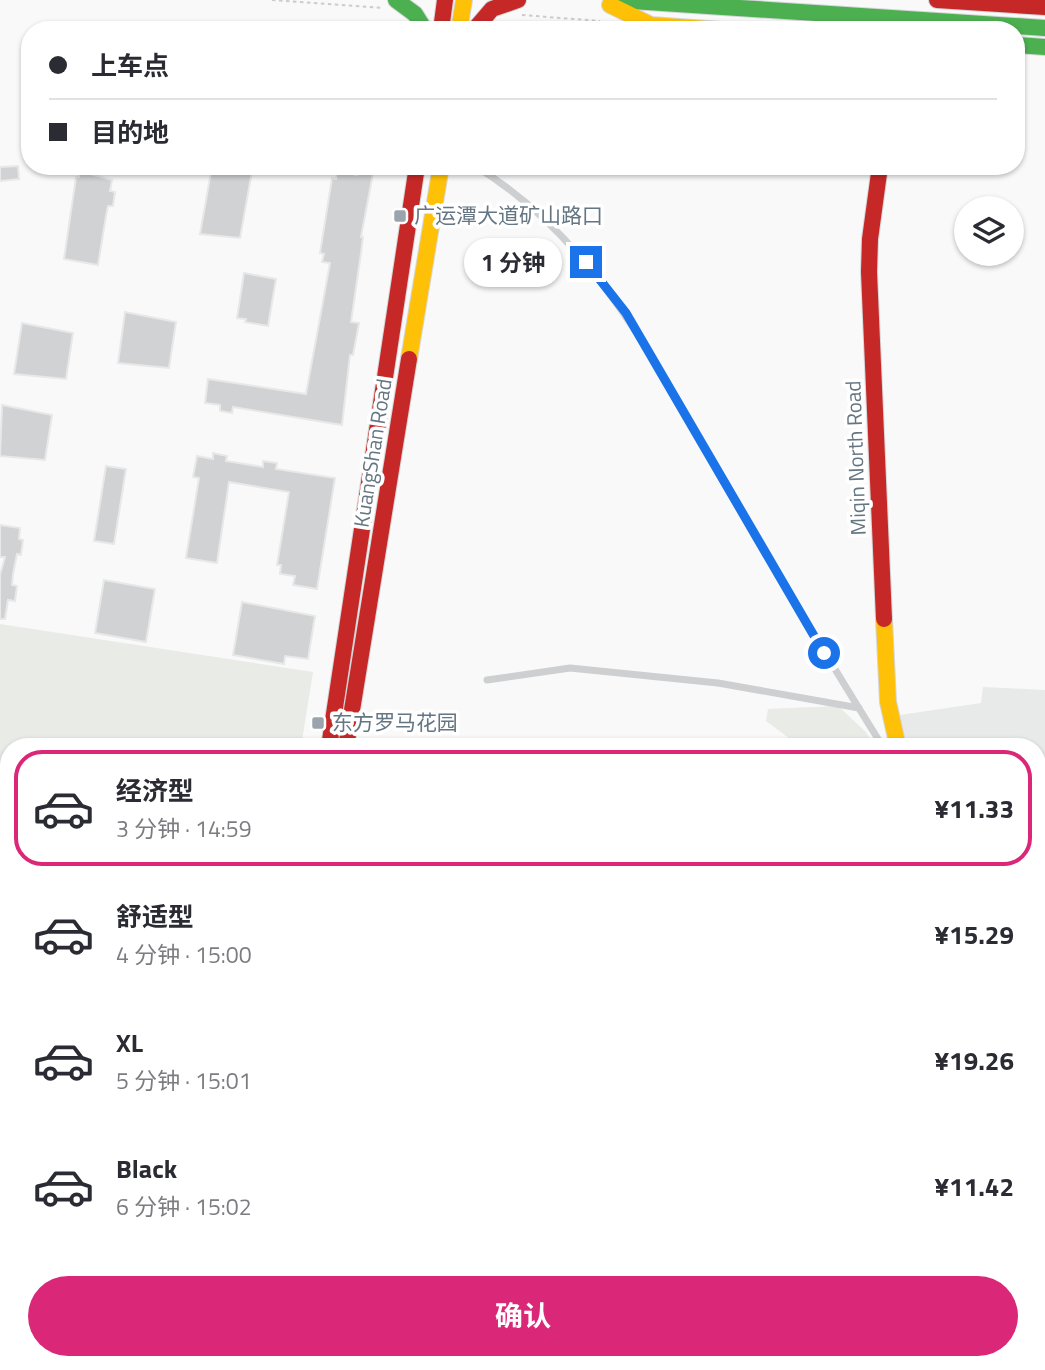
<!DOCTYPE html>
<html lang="zh">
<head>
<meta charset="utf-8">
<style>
	:root { --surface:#fff; --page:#f2f2f3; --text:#2b2b33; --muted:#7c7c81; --line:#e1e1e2; --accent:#db2777 }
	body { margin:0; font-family:"Titillium Web","Noto Sans SC",sans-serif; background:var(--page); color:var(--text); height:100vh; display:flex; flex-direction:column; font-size:26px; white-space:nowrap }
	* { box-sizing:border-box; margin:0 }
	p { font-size:23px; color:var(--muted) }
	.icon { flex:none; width:38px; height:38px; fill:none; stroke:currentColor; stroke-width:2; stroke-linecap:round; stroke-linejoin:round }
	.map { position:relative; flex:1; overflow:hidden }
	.sheet { position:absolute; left:0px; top:738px; width:1046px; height:632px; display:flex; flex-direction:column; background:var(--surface); border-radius:28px 28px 0 0; box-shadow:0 2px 5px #0004 }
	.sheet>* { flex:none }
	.top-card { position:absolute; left:21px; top:21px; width:1004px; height:154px; border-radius:28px; box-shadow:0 2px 5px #0004; display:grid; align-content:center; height:154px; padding:0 28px; background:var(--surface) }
	.fabs { position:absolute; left:954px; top:196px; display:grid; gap:14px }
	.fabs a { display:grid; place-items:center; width:70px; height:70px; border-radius:50%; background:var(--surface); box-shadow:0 2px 5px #0004; font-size:35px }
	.end { position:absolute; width:32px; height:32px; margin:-16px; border:9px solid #1a73e8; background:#fff; box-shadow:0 0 0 4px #fff }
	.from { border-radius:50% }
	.bubble { position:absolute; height:49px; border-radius:24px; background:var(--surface); box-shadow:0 2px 5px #0004; font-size:23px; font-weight:700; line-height:49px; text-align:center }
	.top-card b { display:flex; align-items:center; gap:24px; height:66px; font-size:26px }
	.top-card b+b { border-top:2px solid var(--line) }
	.top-card i { width:18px; height:18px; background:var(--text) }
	ul { padding:12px 0 0; list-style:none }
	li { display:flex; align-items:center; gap:21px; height:116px; margin:0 14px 10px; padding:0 14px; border:4px solid transparent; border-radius:28px }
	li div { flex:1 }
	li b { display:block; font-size:26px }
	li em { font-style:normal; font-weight:700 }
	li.current { border-color:var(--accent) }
	li>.icon { width:63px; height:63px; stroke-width:1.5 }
	.action { display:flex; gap:14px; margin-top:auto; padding:14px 28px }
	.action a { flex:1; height:80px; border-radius:42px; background:var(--accent); color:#fff; font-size:28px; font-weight:700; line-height:80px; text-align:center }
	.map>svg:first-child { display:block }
</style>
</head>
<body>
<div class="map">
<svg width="1045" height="1370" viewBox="0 0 1045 1370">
	<rect width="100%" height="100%" fill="#f9f9f9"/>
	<path fill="#e8e9e9" d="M983,687L1045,690V1047L1038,1046V747H906L900,715L981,703Z"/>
	<path fill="#e8ebe6" d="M0,624L313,672L301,747H9V862L0,860Z
		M838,706L866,732L875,747H801L766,721L768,709Z
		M278,1362H443L442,1370H276Z
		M628,1362H693L691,1370H631L628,1369Z"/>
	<path fill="#d0d2d3" stroke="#e8e8e8" stroke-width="2" d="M18,166L19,179L0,181V167Z
		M212,166H253L240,238L200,234Z
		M358,166L374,168L361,237H363L361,253L351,322L359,323L353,355H350L342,425L233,407L232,413L220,411V405L205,403L208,379L306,394L330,263L322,262L324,254L320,253L332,178L336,179L337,171L357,175Z
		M80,171L112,180L110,191L115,192L113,206H108L106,216L98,265L64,259L76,177H79Z
		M244,273L276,279L268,326L245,322L246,319L237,318Z
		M125,312L176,322L169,368L118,363Z
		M22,323L73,333L66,379L14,374Z
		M2,405L52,415L45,460L0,456Z
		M213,453L227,456L226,461L263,467V461L277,463L276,469L335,478L317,589L293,585L295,576L280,574L281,565H277L289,492L229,482L217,563L186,558L199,478L193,477L197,456L213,459Z
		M106,466L126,469L114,544L94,541Z
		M0,525L20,528L19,539L23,540L21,555L17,554L13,574L12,585L17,586L15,601L8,600L5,619H0V575L5,557H0Z
		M104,580L155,589L146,642L95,633Z
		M242,602L315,616L308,659L285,656L284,664L233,655Z"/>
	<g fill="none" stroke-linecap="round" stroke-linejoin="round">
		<g stroke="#d5d6d7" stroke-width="18">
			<path id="fast" d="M396,0L415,14L425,30
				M617,0L1045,28
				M1017,45L1045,47
				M0,904L9,906"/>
		</g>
		<g stroke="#d5d6d7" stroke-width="18">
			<path id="slow" d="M610,5L651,25L721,30
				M459,30L464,0
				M409,359L441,166
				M884,619L888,702L898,747
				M0,886L9,887
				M234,1370L235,1362
				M249,1370L250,1362
				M806,1370L808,1362"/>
		</g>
		<g stroke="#d5d6d7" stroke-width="18">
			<path id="jam" d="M937,0L1045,7
				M441,30L445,0
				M474,30L492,9L518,0
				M739,30H799
				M880,166L870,239L869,272L884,619
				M329,747L417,166
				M346,747L409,359"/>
		</g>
		<path stroke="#cbcccd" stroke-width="2" stroke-dasharray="3.5 3.5" stroke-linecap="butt" d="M272,0L382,8
			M522,15L600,21"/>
		<path stroke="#cecfd0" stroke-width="7" d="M475,166C599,241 660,372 730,493C780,578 830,663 883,747
			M487,680L570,668L718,683L859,708"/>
		<path stroke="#cecfd0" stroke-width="14" d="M1038,1027H1045
			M1038,1331H1045"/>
		<use href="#fast" stroke="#4caf50" stroke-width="16"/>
		<use href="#slow" stroke="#ffc107" stroke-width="16"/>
		<use href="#jam" stroke="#c62828" stroke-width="16"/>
	</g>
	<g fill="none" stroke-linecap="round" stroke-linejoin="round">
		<path stroke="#1a73e8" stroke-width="9" d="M586,262L626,313L824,653"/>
	</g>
	<g fill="#99a4ac" stroke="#fff" stroke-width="2.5">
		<rect x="393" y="209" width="14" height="14" rx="3.5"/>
		<rect x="311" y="716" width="14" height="14" rx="3.5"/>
	</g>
	<g text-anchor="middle" stroke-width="7" stroke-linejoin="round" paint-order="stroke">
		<g font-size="21" fill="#657683" stroke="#fff" text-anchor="start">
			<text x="414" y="223">广运潭大道矿山路口</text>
			<text x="332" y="730">东方罗马花园</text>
		</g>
		<g font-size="21" fill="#657683" stroke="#fff">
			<text transform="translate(373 453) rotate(-81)" y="7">KuangShan Road</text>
			<text transform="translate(856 458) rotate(-92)" y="7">Miqin North Road</text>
		</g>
	</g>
</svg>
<div class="fabs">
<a><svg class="icon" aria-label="layers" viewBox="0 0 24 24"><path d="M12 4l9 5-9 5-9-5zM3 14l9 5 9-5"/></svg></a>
</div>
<i class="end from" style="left:824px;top:653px"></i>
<i class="end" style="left:586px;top:262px"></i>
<div class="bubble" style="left:464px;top:238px;width:98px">1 分钟</div>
<div class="top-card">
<b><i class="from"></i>上车点</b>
<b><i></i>目的地</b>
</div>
<section class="sheet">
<ul>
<li class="current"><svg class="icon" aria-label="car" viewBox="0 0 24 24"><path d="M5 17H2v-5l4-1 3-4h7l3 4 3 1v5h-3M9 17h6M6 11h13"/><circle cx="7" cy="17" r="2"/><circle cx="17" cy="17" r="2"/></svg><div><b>经济型</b><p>3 分钟 · 14:59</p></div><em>¥11.33</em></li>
<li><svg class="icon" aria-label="car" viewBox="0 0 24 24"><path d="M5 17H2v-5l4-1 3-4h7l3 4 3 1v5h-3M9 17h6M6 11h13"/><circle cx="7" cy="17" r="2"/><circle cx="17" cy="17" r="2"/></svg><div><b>舒适型</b><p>4 分钟 · 15:00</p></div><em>¥15.29</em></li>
<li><svg class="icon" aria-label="car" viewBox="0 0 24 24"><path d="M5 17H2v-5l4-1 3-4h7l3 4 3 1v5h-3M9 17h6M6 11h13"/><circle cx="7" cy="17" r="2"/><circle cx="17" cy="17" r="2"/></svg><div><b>XL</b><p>5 分钟 · 15:01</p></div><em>¥19.26</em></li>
<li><svg class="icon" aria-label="car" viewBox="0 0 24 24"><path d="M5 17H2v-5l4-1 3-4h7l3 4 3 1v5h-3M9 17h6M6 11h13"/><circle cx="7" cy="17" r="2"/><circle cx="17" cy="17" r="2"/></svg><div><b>Black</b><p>6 分钟 · 15:02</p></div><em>¥11.42</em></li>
</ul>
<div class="action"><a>确认</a></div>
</section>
</div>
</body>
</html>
